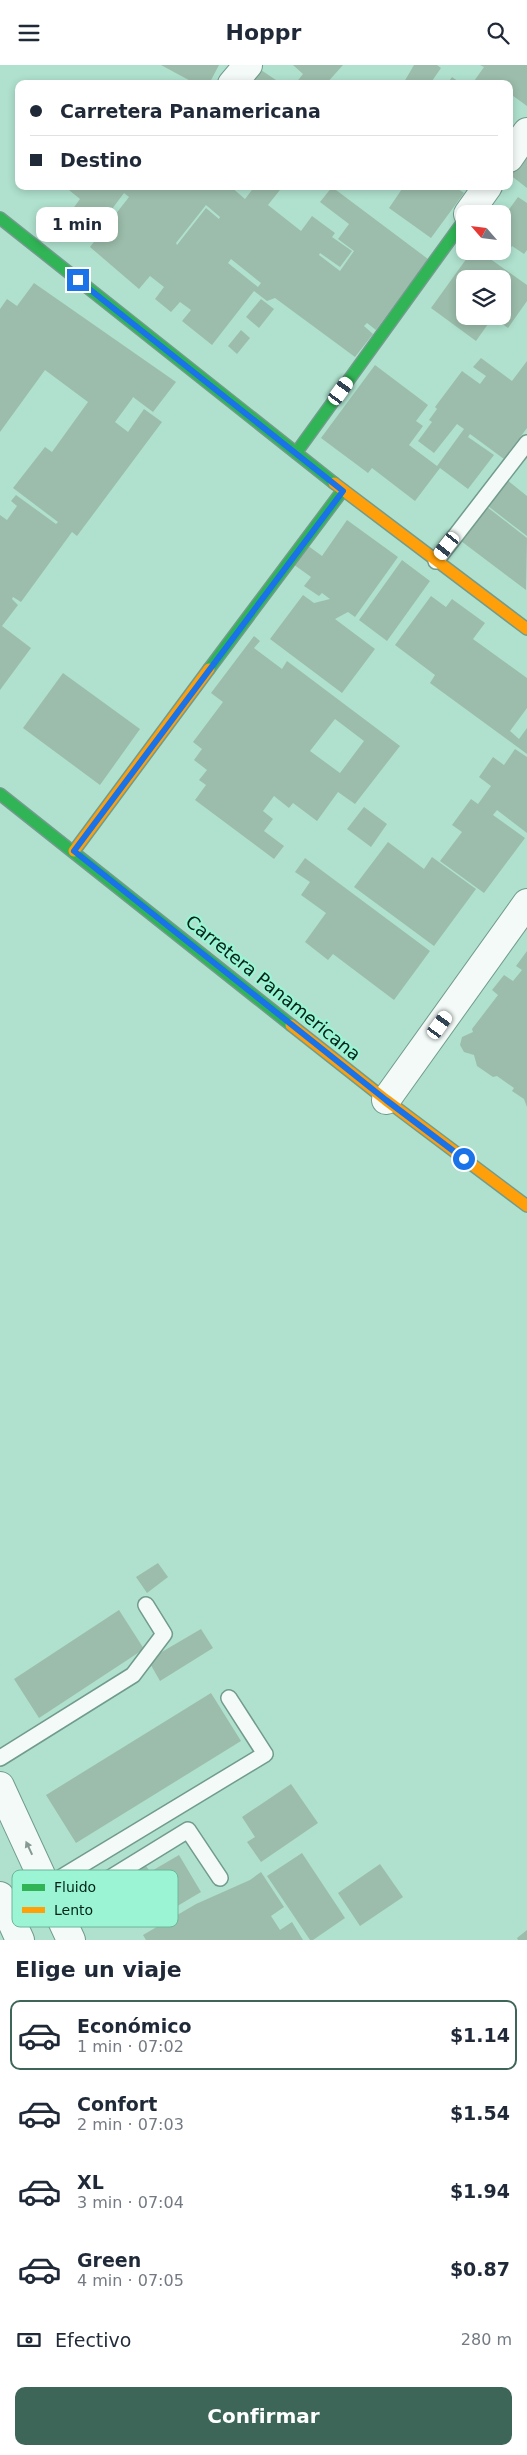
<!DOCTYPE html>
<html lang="es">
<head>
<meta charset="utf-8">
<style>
	:root { --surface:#fff; --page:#f2f2f3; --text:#1f2937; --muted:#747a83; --line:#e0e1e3; --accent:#3d6658 }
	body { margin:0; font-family:"DejaVu Sans",sans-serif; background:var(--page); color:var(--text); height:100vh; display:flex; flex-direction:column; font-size:19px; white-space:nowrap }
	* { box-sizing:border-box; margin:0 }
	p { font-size:16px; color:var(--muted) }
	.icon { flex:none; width:28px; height:28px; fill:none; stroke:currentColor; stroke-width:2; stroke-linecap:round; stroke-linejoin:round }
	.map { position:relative; height:1875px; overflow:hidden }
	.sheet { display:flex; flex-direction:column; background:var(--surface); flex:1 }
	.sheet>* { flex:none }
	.banner { position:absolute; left:15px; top:15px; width:498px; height:110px; border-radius:10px; box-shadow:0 2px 8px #0003; display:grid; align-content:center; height:110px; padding:0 15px; background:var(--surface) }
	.needle { width:32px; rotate:298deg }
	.controls { position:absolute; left:456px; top:140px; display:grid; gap:10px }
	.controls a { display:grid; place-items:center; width:55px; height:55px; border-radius:10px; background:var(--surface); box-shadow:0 2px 8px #0003; font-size:25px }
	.end { position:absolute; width:22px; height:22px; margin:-11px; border:6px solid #1a73e8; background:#fff; box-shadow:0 0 0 2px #fff }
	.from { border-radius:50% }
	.bubble { position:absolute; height:35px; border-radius:10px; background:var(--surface); box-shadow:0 2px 8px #0003; font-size:16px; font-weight:700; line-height:35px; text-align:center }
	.car { position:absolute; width:15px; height:30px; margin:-15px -8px; border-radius:6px; box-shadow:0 0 4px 1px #0007; background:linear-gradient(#fff 24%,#345 0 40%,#fff 0 76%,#345 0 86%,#fff 0) }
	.banner b { display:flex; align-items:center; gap:18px; height:48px; font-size:19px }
	.banner b+b { border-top:1px solid var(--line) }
	.banner i { width:12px; height:12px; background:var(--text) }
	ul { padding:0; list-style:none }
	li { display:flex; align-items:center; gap:15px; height:70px; margin:0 10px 8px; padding:0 5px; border:2px solid transparent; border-radius:10px }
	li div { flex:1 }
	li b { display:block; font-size:19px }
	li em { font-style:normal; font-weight:700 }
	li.current { border-color:var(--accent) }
	li>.icon { width:45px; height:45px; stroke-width:1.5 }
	h2 { padding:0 15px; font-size:22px; line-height:60px }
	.pay { display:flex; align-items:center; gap:12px; height:55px; padding:0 15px; font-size:19px }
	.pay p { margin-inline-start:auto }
	.button { display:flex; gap:10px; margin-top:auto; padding:10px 15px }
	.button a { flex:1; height:58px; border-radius:10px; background:var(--accent); color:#fff; font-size:20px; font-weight:700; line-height:58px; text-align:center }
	header { display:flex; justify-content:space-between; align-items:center; height:65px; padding:0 15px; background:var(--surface); font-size:22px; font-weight:700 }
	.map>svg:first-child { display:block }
</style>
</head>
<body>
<header><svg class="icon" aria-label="menu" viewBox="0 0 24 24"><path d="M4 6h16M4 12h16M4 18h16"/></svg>Hoppr<svg class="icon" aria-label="search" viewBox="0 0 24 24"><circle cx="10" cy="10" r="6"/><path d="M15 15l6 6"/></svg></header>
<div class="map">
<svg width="527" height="1875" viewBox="0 0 527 1875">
	<rect width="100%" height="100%" fill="#afe1ce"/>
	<path fill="#9cbdab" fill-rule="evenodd" d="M161,0H219L209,19H196Z
		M293,0H343L326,19H295L303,9Z
		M414,0H437L441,3L432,16L436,19L404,17Z
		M480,0H527V41L509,28V19H472L484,2Z
		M258,3L282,19H244Z
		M452,12L462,19H447Z
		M527,83V123L509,109Z
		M64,121H215L219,124L221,121H230L245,134L255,121H283L268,140L301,166L312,151L335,168L332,172L352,186L340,202L320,188L319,190L340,206L354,186L338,174L349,159L320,137L332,122L428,194L376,265L367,258L364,261L373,269L355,292L275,233L267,236L254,226L212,280L182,256L191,245L180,237L171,247L155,234L164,222L150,211L139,224L90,182L129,132L124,128L97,164L72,145L80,134ZM206,140L220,152L219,154L206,143L177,180L176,178ZM231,194L261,218L258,222L228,198Z
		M404,121H454L464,128L431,173L389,143Z
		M518,132L527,138V185L524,189L512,181L506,190L502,187V154Z
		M472,186H479L527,220V236L508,263L493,252L476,276L431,243ZM465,214H502V251H465Z
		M34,218L176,317L153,347L133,332L132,334L115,357L128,367L144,344L162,357L77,471L72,467L21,537L13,532L12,534L18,540L2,561L31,583L0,625V450L7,455L17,441L11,436L16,430L56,459L58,457L13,423L45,382L52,387L88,337L45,305L0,367V244L7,234L17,241Z
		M261,234L274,244L259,263L246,252Z
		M241,265L250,273L237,289L228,281Z
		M481,293L512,316L527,296V363L504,394L470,369L468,372L494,390L468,424L440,403L415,436L372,403L368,408L321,373L375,300L428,340L416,356L423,361L409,380L437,401L464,364L457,359L434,388L418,376L432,357L429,355L437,344L435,342L462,306L480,319L486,311L473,302Z
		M507,415L527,431V471L488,441Z
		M487,442L527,473L526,525L461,476Z
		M347,455L398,492L355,552L348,547L335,554L375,584L342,628L270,574L303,530L314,538L330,534L322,528L319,531L304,521L311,512L293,499L307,480L322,491Z
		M402,495L430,516L387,576L359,555Z
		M431,531L446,542L452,534L485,558L473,574L527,613V643L510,666L519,674L527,663V689L430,618L435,610L395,580Z
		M254,571L260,576L254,583L282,604L287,596L400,681L355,739L338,727L317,756L293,738L289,743L274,731L263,746L273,754L264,766L284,781L274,794L195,735L206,720L199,715L207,705L194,695L202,684L193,677L223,637L211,628ZM335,654L364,676L340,708L310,686Z
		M63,608L140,664L100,720L23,663Z
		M515,684L527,692V768L497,745L493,750L525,773L484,828L440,796L462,767L452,760L471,734L478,739L491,721L479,712L493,692L504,700Z
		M364,742L387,759L371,782L347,764Z
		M388,777L424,804L432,792L476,824L434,881L354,822Z
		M305,793L430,886L394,935L333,889L328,895L305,877L326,848L301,830L310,817L295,807Z
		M527,886V1042L524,1034L512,1026L514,1023L497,1011L493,1012L477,1001L474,990L464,987L460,980L462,972L473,967L472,964L498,930L492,925L504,910L513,916L522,905L516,901Z
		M158,1498L168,1512L147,1528L136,1512Z
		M119,1545L144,1584L39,1653L14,1614Z
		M201,1564L213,1583L160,1616L148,1595Z
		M211,1628L241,1676L76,1778L46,1730Z
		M291,1719L318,1758L261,1797L247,1777L255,1772L242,1752Z
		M302,1788L345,1853L313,1875H310L267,1811Z
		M179,1790L201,1827L142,1862L113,1813L143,1796L150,1807Z
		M380,1799L403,1832L360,1861L338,1828Z
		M261,1807L284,1842L271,1851L280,1865L292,1857L303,1875H146L143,1870L196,1839L250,1815Z
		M527,1865V1875H518L517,1873Z"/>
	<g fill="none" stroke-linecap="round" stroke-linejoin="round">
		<g stroke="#729b8d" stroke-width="18">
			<path id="lane" d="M436,496L527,378
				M0,1693L133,1610L164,1569L146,1540
				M47,1821L265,1689L229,1633
				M58,1845L188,1765L220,1813"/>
		</g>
		<g stroke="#729b8d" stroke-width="30">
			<path id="street" d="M232,19L248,0
				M509,93L527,67
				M468,149L488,121
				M386,1035L527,838
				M0,1721L71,1875
				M0,1831L20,1875"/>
		</g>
		<g stroke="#729b8d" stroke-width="14">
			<path id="fast" d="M0,153L334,418
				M296,388L465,154
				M209,604L343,425
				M0,729L291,960"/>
		</g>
		<g stroke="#729b8d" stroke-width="14">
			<path id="slow" d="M334,418L527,564
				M74,786L209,604
				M291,960L386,1035L527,1141"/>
		</g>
		<use href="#lane" stroke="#f3faf8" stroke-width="15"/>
		<use href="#street" stroke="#f3faf8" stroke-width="28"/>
		<use href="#fast" stroke="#30b455" stroke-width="11"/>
		<use href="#slow" stroke="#ff9f0a" stroke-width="11"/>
	</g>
	<defs><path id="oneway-solid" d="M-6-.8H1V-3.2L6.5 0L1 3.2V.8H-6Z" transform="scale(1.25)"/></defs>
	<use fill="#869a94" href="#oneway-solid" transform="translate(29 1783) rotate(-115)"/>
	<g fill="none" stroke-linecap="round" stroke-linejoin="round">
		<path stroke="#1a73e8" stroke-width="6" d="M78,215L343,426L74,786L386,1035L464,1094"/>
	</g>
	<g text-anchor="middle" stroke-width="4.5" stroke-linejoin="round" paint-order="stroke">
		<g font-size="18" fill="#002419" stroke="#9bf5d4">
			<text transform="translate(273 923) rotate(39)" y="6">Carretera Panamericana</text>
		</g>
	</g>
	<rect x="12" y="1805" width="166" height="57" rx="8" fill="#9bf5d4" stroke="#6cb69c" stroke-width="1"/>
	<rect x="22" y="1819" width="23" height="7" fill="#30b455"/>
	<rect x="22" y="1842" width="23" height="6" fill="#ff9f0a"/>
	<g font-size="14" fill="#002419">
		<text x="54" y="1827">Fluido</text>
		<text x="54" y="1850">Lento</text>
	</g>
</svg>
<div class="controls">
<a><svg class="needle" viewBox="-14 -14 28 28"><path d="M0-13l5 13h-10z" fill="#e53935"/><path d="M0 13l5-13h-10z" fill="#747a83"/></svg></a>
<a><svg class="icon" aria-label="layers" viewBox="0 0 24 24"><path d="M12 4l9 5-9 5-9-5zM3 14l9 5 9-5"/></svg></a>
</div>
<i class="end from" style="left:464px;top:1094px"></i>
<i class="end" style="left:78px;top:215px"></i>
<div class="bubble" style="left:36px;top:142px;width:82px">1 min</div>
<i class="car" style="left:341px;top:326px;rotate:36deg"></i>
<i class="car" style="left:447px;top:481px;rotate:218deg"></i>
<i class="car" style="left:440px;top:960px;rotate:36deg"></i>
<div class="banner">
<b><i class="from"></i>Carretera Panamericana</b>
<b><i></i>Destino</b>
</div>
</div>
<section class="sheet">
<h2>Elige un viaje</h2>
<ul>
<li class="current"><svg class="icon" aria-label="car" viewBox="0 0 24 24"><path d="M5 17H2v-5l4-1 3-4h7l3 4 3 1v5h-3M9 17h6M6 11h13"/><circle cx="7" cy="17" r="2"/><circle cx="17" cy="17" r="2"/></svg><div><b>Económico</b><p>1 min · 07:02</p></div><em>$1.14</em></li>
<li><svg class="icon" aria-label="car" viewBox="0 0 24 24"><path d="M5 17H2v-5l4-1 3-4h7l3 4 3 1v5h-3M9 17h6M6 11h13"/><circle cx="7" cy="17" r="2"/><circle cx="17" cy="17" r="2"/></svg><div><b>Confort</b><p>2 min · 07:03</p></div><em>$1.54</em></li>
<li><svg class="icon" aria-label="car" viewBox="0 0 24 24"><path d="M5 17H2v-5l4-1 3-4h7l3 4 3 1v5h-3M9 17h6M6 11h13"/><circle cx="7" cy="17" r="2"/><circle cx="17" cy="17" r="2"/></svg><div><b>XL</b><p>3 min · 07:04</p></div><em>$1.94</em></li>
<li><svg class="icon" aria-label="car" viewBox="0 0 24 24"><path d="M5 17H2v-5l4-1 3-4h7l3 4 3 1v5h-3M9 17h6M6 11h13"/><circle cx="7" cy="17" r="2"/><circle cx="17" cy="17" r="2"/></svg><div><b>Green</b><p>4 min · 07:05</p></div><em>$0.87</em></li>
</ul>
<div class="pay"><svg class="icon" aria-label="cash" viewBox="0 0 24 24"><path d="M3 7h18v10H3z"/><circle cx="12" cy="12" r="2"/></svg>Efectivo<p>280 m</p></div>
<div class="button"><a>Confirmar</a></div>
</section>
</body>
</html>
